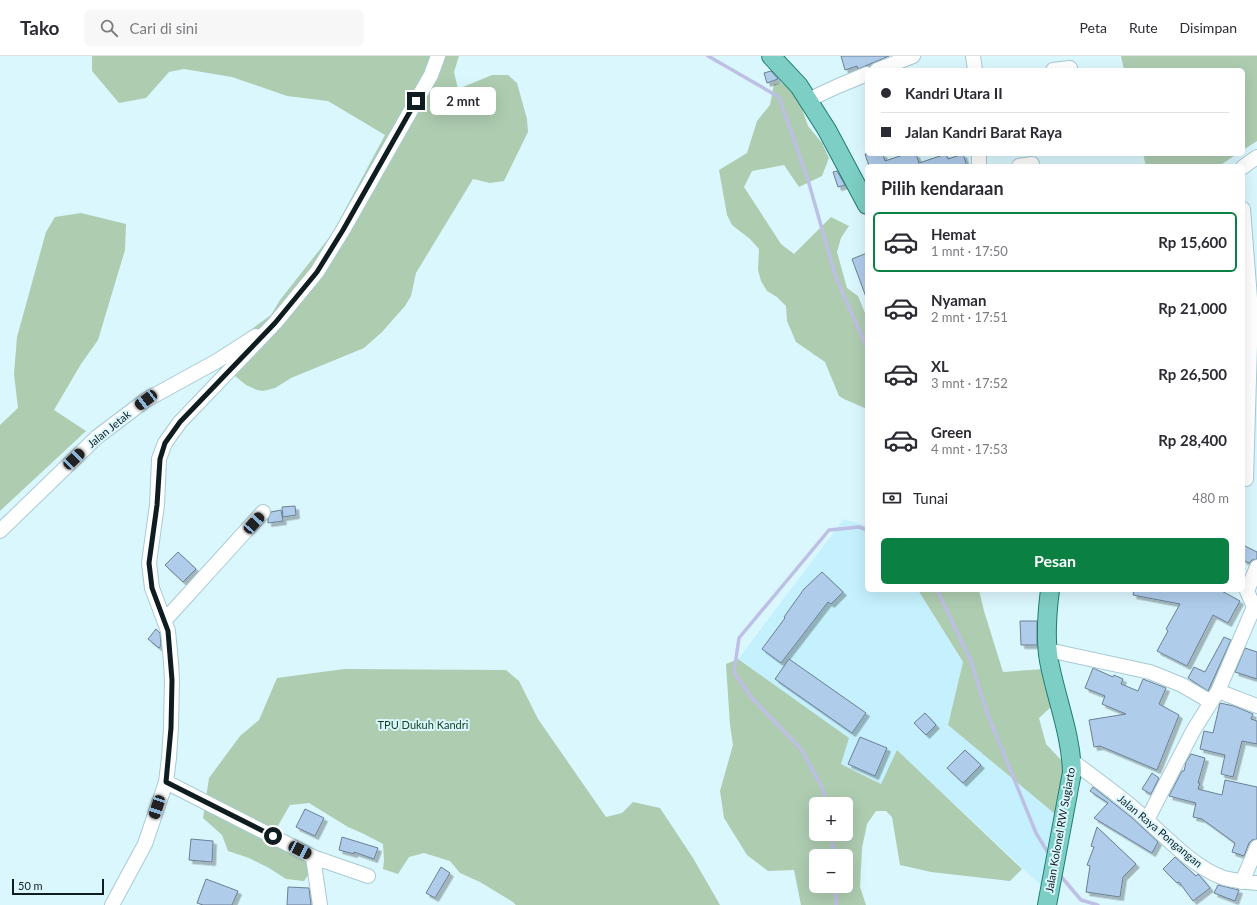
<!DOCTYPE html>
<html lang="id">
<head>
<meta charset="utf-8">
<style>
	:root { --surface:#fff; --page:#f7f7f7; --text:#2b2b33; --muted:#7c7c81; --line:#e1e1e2; --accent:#0b8043 }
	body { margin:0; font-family:Lato,sans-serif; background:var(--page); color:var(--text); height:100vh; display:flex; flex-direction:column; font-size:15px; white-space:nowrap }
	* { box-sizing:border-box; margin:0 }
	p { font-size:13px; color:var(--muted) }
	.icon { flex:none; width:22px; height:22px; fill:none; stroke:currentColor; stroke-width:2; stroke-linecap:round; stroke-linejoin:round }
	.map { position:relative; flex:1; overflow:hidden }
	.sheet { position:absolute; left:865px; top:108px; width:380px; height:428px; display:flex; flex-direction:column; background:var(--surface); border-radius:6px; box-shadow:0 4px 16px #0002 }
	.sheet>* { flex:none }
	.banner { position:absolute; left:865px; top:12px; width:380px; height:88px; border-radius:6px; box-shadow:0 4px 16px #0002; display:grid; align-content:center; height:88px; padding:0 16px; background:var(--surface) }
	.buttons { position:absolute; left:809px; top:741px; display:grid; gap:8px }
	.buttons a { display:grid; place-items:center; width:44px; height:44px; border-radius:6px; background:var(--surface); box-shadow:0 4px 16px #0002; font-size:20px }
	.scale { position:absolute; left:12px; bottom:10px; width:92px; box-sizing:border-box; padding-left:4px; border:2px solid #101d20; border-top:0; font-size:11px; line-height:14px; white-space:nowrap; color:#101d20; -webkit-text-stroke:3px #dbf7fe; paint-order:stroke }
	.end { position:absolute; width:18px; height:18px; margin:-9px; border:5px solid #101d20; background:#fff; box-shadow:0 0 0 2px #fff }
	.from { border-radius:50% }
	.bubble { position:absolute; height:28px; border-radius:6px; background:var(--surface); box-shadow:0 4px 16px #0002; font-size:13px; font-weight:700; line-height:28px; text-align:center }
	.car { position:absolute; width:12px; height:24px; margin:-12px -6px; border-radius:5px; box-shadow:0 0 3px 1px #0007; background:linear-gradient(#222 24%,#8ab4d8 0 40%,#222 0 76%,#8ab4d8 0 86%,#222 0) }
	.banner b { display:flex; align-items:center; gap:14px; height:38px; font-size:15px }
	.banner b+b { border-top:1px solid var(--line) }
	.banner i { width:10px; height:10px; background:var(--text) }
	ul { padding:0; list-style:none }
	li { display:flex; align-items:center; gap:12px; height:60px; margin:0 8px 6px; padding:0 8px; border:2px solid transparent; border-radius:6px }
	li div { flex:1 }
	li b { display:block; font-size:15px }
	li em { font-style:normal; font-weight:700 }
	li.on { border-color:var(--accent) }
	li>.icon { width:36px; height:36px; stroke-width:1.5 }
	h2 { padding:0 16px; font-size:18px; line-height:48px }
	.pay { display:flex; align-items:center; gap:10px; height:44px; padding:0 16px; font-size:15px }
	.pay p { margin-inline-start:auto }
	.action { display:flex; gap:8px; margin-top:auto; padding:8px 16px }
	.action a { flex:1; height:46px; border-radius:6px; background:var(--accent); color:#fff; font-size:16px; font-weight:700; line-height:46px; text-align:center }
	header { display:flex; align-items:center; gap:24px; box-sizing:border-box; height:56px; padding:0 20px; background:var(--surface); border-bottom:1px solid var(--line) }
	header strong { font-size:19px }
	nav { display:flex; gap:22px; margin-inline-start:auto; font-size:14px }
	.search { width:280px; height:36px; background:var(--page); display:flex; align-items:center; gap:10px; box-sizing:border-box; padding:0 14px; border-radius:6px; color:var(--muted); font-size:15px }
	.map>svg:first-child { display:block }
</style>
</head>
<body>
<header>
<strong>Tako</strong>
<div class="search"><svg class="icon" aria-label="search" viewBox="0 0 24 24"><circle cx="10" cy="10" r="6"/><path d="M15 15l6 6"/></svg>Cari di sini</div>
<nav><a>Peta</a><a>Rute</a><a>Disimpan</a></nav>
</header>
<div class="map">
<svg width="1257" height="849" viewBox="0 0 1257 849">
	<defs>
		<filter id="shadow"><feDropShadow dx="3.5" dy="3.5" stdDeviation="0" flood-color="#0004"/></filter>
	</defs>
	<rect width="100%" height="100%" fill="#dbf7fe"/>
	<path fill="#c4f1fd" d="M844,463L867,470V534H918L963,607L948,669L1061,763L1045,833L897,694L882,728L841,708L849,682L738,603Z"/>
	<path fill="#adccb0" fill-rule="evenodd" d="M92,0H459L454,16L458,33L492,19H508L517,27L527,63L528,76L504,125L490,127L473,123L416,217L411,240L405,250L382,276L364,292L291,322L275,332L263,335L257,334L246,329L235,320L237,300L232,286L238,283L271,259L280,244L332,178L385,79L328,45L287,40L232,21L184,13L169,16L146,42L119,47L92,15Z
		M1121,0H1257V85L1243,94V14H1124Z
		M786,27L800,47L808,70L822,87L829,102L822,120L799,131L784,109L752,115L744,131L781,188L794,198L831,161L849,170L841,182L837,196L847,232L858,240L867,262V353L844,343L839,340L825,306L796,286L787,265L786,250L777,241L767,235L761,225L758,214L759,193L750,183L732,169L727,159L719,114L747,97L757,65L770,49L774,28Z
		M1143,98H1237L1219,110H1146Z
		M81,157L126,168L125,194L98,284L81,308L54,354L86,375L0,455V369L18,352L14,318L17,281L46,176L55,161Z
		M918,534H979L984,555L1003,616L1043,613L1052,650L1039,662L1046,688L1063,706L1061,763L948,669L963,606Z
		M738,603L849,682L841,708L881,728L897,694L1022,813L1010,825L931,816L900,809L892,761L886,755H876L867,768L862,792L860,831L866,849H801L794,814L768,815L747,799L724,762L720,735L733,689L730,669L726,608ZM816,748H846V778H816ZM816,800H846V830H816Z
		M344,613L506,614L519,625L538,663L606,761L622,757L633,746L660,752L693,802L720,849H516L513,846L480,826L460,817L450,805L424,797L409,801L398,818L383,813L384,804L383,788L364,778L348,771L309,747L290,749L276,773L303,788L311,815L304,825L286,823L269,812L249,802L228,795L222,779L203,762L209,722L240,680L259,664L277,622Z"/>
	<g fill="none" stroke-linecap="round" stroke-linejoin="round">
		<path stroke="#bebfe5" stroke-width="3.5" d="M708,0L779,41L808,124L836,222L867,292
			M937,534L971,605L986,654L1036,777L1050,800
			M826,748L823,733L801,693L751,641L734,616L739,582L829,474L859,471L867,474
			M831,778L834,800
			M1059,818L1081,844L1098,849
			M836,849V830"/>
	</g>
	<path fill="#afcceb" stroke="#6c7f93" filter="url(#shadow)" d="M841,0H889L858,13L857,10L845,14Z
		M771,15L778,23L767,27L764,17Z
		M865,98H883L885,105L906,98H916L919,107L946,98L948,103L963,98L967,110H869Z
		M837,115L845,129L838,131L833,116Z
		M867,197V241H866L852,203Z
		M295,450L296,459L283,461L282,451Z
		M281,454L283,465L268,467V463L271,456Z
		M1243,489L1257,496V503L1252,504L1249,507L1243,504Z
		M178,496L196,513L183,526L165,509Z
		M822,516L843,536L831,548L828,546L781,607L762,593L785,562L784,561L804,533Z
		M1134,534H1220L1240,545L1228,567L1213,559L1187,610L1157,595L1168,575L1166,573L1180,548L1133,539Z
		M1020,565H1037V589H1021Z
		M156,573L160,577L161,589L159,592L148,583Z
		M1224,581L1231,584L1208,635L1188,622L1194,611L1205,616Z
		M1245,592L1257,596V623L1235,616Z
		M789,603L866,657L852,677L775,623Z
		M1093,612L1113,621L1114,619L1123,623L1121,628L1138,635L1143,623L1166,632L1159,648L1179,659L1157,714L1100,690L1094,691L1089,664L1126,658L1102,648L1105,640L1085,632Z
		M1220,647L1234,650L1253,658L1251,663L1257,665V688L1242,685L1233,721L1221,718L1225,699L1200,693L1204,675L1213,677Z
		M925,657L936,669L926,679L914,667Z
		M860,681L887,692L875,720L848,708Z
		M965,694L981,709L963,727L947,712Z
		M1191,698L1205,702L1198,727H1200L1198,733L1222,739L1225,724L1257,731V783L1252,784L1249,787L1244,800L1232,796L1235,787L1202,763L1193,761L1196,747L1169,740L1182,715H1184L1186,706Z
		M1152,717L1159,722L1151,738L1142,733Z
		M1093,731L1131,761L1158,786L1152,797L1094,762L1108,747L1090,735Z
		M305,753L324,762L315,780L296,771Z
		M1097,771L1136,808L1123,821L1120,841L1086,836L1090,810L1087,809L1094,791L1091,790Z
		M342,781L378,792L374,803L354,796V798L339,794Z
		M191,783L213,785L212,806L189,804Z
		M1175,801L1196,820L1198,818L1200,820L1210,832L1193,845L1179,826L1177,827L1163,813Z
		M441,811L450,817L435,842L426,837Z
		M206,823L238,835L232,849H203L197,847Z
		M1218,829L1239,834L1235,845L1214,837Z
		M288,831L309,832L311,849H287Z"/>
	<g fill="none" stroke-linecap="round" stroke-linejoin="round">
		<g stroke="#a8cad3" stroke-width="16">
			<path id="minor" d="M973,0L975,14
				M877,14L913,0
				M1053,14L1070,12
				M808,44L838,30L867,18
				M979,98V110
				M1019,110L1032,108
				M1243,111L1257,101
				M1243,153L1251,255L1246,423
				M0,475L97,381L146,344L217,305L256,280
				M165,564L263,456
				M1048,594L1150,616L1182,629L1211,646
				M1218,635L1257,650
				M1072,705C1094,721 1116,737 1137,755C1162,777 1192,811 1224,822C1235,825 1246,826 1257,827
				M166,726L313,801L320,849
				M1147,764L1193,675L1218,635L1254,551L1247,535L1257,511
				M313,801L368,820
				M1242,826L1257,791
				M112,849L145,788L166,726L169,702L171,671L172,624L171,606L168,575L152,532L149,507L157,449L159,403L165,387L180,366L275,267L317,216L343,174L431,19L438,0"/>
		</g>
		<g stroke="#1f7b71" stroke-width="20">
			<path id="major" d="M771,0L799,30L827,74L867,149
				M1047,849L1072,716C1071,678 1056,642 1049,605C1045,582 1047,557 1050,534"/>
		</g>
		<use href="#minor" stroke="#fff" stroke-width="14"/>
		<use href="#major" stroke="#7dcec4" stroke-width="18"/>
	</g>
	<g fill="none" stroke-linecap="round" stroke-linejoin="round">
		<path stroke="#101d20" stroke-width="5" d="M273,780L166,726L171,672L172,624L168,575L152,532L149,507L157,449L160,403L165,387L180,366L275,267L317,216L343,174L416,45"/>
	</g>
	<g text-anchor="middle" stroke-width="4" stroke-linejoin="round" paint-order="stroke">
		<g font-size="11" fill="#101d20" stroke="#dbf7fe">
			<text transform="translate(109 373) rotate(-39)" y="4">Jalan Jetak</text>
			<text transform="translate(1060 774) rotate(-80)" y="4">Jalan Kolonel RW Sugiarto</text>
			<text transform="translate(1160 775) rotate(40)" y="4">Jalan Raya Pongangan</text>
		</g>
		<g font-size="11" fill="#15451f" stroke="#dbf7fe">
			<text x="423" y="673">TPU Dukuh Kandri</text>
		</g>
	</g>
</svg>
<div class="buttons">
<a>+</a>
<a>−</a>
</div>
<div class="scale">50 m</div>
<i class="end from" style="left:273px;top:780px"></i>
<i class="end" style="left:416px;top:45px"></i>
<div class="bubble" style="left:430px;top:31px;width:66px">2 mnt</div>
<i class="car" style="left:146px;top:344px;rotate:233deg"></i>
<i class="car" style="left:74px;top:403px;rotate:46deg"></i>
<i class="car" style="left:254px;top:467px;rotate:42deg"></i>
<i class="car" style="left:157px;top:751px;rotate:198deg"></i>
<i class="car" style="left:300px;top:794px;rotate:117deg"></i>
<div class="banner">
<b><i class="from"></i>Kandri Utara II</b>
<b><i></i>Jalan Kandri Barat Raya</b>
</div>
<section class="sheet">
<h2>Pilih kendaraan</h2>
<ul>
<li class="on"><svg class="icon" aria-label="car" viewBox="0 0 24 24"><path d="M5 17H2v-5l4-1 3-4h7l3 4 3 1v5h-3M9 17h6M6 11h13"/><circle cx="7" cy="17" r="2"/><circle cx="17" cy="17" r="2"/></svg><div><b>Hemat</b><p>1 mnt · 17:50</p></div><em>Rp 15,600</em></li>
<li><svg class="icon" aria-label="car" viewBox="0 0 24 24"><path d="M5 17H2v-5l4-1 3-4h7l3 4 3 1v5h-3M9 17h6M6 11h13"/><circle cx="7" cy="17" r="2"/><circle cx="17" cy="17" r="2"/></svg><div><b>Nyaman</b><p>2 mnt · 17:51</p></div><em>Rp 21,000</em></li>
<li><svg class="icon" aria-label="car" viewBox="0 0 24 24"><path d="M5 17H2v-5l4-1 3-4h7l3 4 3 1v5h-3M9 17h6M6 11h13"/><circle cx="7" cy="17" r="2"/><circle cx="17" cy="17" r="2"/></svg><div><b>XL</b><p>3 mnt · 17:52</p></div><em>Rp 26,500</em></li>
<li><svg class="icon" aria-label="car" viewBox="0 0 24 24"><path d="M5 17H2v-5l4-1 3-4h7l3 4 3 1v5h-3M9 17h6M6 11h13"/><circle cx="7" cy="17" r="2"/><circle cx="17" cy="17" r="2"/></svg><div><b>Green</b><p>4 mnt · 17:53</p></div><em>Rp 28,400</em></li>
</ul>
<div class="pay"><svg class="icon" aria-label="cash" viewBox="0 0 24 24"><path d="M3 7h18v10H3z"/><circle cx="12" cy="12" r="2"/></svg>Tunai<p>480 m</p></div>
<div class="action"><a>Pesan</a></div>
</section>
</div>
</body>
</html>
